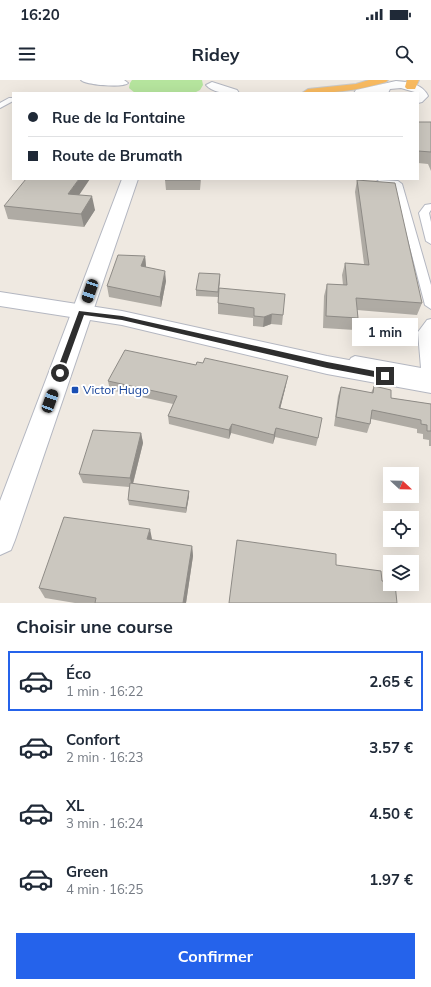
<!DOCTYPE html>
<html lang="fr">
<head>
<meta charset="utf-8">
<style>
	:root { --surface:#fff; --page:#f6f6f7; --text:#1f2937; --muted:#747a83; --line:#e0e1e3; --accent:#2563eb }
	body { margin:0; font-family:Mulish,sans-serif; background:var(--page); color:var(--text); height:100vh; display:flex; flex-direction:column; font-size:15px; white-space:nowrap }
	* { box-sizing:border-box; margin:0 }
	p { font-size:13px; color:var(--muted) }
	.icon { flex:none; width:22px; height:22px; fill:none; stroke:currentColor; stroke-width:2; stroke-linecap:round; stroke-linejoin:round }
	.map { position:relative; height:523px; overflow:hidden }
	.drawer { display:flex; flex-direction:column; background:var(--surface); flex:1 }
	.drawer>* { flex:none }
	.banner { position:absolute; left:12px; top:12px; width:407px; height:88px; border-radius:0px; box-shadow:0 4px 16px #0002; display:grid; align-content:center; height:88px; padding:0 16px; background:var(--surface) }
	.needle { width:26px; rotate:112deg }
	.fabs { position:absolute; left:383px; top:387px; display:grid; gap:8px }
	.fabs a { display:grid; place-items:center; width:36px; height:36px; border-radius:0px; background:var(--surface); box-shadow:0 4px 16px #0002; font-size:20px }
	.end { position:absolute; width:18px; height:18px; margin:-9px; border:5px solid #2e2e2e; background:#fff; box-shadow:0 0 0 2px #fff }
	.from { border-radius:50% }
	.bubble { position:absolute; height:28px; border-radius:0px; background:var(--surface); box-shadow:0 4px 16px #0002; font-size:13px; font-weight:700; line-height:28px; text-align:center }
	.car { position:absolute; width:12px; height:24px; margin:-12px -6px; border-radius:5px; box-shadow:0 0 3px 1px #0007; background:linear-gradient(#222 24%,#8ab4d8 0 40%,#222 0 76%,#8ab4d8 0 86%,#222 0) }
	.banner b { display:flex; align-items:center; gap:14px; height:38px; font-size:15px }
	.banner b+b { border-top:1px solid var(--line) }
	.banner i { width:10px; height:10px; background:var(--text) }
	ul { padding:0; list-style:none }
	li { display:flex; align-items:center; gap:12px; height:60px; margin:0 8px 6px; padding:0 8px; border:2px solid transparent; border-radius:0px }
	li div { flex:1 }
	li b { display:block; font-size:15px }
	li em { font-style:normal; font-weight:700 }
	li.on { border-color:var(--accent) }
	li>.icon { width:36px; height:36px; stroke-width:1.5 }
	h2 { padding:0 16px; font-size:18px; line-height:48px }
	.cta { display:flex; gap:8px; margin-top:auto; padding:8px 16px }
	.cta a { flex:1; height:46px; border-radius:0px; background:var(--accent); color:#fff; font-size:16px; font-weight:700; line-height:46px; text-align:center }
	.status { display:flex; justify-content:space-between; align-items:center; height:28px; padding:0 20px; background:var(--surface); direction:ltr }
	.status svg { height:11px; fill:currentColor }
	header { display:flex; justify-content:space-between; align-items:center; height:52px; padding:0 16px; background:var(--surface); font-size:18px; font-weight:700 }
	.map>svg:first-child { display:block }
</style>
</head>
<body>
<div class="status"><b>16:20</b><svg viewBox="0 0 49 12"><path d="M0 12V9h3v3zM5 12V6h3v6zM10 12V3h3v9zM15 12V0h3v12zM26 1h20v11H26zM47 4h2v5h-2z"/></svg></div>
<header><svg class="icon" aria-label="menu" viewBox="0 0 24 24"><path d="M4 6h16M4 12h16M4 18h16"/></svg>Ridey<svg class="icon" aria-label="search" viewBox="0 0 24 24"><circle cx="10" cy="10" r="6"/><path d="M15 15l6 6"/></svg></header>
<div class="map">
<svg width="431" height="523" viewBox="0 0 431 523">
	<rect width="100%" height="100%" fill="#efe9e1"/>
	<path fill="#b6e59e" d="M132,0H202L203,5L200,10L194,13H135L129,8L130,3Z"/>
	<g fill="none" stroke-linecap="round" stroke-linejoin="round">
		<g stroke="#b4b7c1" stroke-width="2">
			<path id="service" d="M9,18H13V21L0,28V23Z
				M379,100L398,101L402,104L431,205V229L425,225L394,106L376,105L375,103Z
				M431,124V130L429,133L431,142V164L426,161L419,133L425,125Z
				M431,239V305H424L422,297L355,286L351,284L349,281L351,278L355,276L421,288L418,252L427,240Z"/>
		</g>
		<g stroke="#b4b7c1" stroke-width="2">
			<path id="tertiary" d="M81,0H124L128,3C123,8 86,5 81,0Z
				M396,1C408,2 423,4 428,16L422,22L418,23V13L401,8L390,9L388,13H354L356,10Z
				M212,2L237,10L239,13C228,13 214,14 206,5Z
				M122,99H138L15,460L11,470L0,475V421Z"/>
		</g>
		<g stroke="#b4b7c1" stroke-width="2">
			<path id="secondary" d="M0,212L122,231L327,276L431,295V313L327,294L122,245L0,226Z"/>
		</g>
		<g stroke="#c9c9c9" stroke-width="2">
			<path id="trunk" d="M369,0H388L386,2C356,11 333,13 302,13L308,9L356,4Z
				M407,0H419L415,9H407L405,7Z"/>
		</g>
		<use href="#service" fill="#fff" fill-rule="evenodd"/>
		<use href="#tertiary" fill="#fff" fill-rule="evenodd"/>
		<use href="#secondary" fill="#fff" fill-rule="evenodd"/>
		<use href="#trunk" fill="#f8ba60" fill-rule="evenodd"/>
	</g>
	<path fill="#afaba4" d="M418,42H431V91L428,84L418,83Z
		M201,99L200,110H166L165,100Z
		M357,100L422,223L417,235L357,230L358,238L355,250L323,248L324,216L327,204L343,205L342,195L345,183L364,184L355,112Z
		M80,115L95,130L84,147L8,139L4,126Z
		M145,176L146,187L166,201L161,227L109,217L107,206Z
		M220,194V199L218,217L196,216V210Z
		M219,208L283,235L282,245L271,244L263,247L253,246V238L218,234V223Z
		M108,301L286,305L280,329L318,358L316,366L275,357L273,364L231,353L229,359L169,344L168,336L173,324L110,310Z
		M374,306L391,318L431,324V366H429V360L423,359V354L417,353V349L371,339L370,344L367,353L334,346L338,316L341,307L371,313Z
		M141,353L143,363L133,404L189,411V416L186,433L129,425L128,420L129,407L83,403L79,394Z
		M152,460L192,466L193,476L186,523H75L45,518L39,508Z"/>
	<path fill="#8e8b86" d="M79,99H90L71,127L68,114Z
		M92,116L95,130L84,147L81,134Z
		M145,176L146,186L143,197L141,186Z
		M165,191L166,201L161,227L160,217Z
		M220,194V199L218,217V212Z
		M272,234L271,244L263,247L264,237Z
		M288,296L286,305L278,337L279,328Z
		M232,344L231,353L229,359V350Z
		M276,348L275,357L273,364L274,355Z
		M141,353L143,363L132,407L130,398Z
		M189,411V416L186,433V428Z
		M150,449L152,459L150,470L147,459Z
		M192,466L193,476L186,523H183Z"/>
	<path fill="#cbc7bf" stroke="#8e8b86" d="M418,42H431V72L418,71Z
		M26,99H79L68,114L92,116L81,134L4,126Z
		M166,99H200V100H165Z
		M357,100L395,103L422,223L356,218L358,238L326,236L327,204L347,205L345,183L369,185Z
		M118,175L145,176L141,186L165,191L160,217L107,206Z
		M199,193L220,194L218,212L196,210Z
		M219,208L285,214L283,235L272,234L264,237L254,236V228L218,223Z
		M125,270L196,285L197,282L203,283L205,278L288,296L279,328L322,338L318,358L276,348L274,355L232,344L229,350L168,336L177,316L108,301Z
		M374,306L391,310V318L431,324V351H427V345L421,344V340L372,330L370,344L336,337L341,307L373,313Z
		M93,350L141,353L130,398L79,394Z
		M130,403L189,411L186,428L128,420Z
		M64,437L150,449L147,459L192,466L183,523H95L96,518L39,508Z
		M237,460L336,474V485L381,491L382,501L390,502V504H395L397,523H229Z"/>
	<path fill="#2e2e2e" d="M79,231L122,236L327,282L385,293L389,296L385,299L327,288L122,240L84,235L63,293L60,296L57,295L56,293Z"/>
	<rect fill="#1a4fb4" stroke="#fff" stroke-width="1.5" x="71" y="306" width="8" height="8" rx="2"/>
	<g text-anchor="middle" stroke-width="4" stroke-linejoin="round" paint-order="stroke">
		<g font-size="12" fill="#164399" stroke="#fff" text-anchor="start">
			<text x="83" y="314">Victor Hugo</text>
		</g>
	</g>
</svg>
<div class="fabs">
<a><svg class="needle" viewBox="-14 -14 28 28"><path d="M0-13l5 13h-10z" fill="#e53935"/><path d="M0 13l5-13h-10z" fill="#747a83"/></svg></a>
<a><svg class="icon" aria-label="locate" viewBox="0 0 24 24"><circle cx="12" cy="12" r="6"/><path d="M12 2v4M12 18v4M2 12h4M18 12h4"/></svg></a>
<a><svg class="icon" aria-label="layers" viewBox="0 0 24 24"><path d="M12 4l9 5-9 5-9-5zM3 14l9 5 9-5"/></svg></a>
</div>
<i class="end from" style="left:60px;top:293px"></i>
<i class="end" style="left:385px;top:296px"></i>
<div class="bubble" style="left:352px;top:238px;width:66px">1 min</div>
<i class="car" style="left:90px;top:211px;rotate:199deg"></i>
<i class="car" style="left:50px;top:321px;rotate:20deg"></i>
<div class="banner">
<b><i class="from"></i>Rue de la Fontaine</b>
<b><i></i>Route de Brumath</b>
</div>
</div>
<section class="drawer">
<h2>Choisir une course</h2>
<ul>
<li class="on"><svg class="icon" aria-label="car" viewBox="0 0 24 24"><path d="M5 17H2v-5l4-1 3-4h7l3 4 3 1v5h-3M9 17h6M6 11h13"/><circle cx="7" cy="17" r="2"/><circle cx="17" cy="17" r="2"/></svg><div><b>Éco</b><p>1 min · 16:22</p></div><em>2.65 €</em></li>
<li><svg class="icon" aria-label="car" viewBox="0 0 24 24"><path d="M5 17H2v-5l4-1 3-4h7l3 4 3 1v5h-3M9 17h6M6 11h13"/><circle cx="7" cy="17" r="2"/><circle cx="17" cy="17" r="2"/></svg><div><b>Confort</b><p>2 min · 16:23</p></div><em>3.57 €</em></li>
<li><svg class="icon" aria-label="car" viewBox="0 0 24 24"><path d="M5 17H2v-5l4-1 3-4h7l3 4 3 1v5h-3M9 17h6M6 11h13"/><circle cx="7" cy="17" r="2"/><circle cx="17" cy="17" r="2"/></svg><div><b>XL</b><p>3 min · 16:24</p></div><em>4.50 €</em></li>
<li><svg class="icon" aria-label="car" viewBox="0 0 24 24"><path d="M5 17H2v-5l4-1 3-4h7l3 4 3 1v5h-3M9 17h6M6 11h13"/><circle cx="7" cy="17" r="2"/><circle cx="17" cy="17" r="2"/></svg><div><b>Green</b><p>4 min · 16:25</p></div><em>1.97 €</em></li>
</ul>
<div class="cta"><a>Confirmer</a></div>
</section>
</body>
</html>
